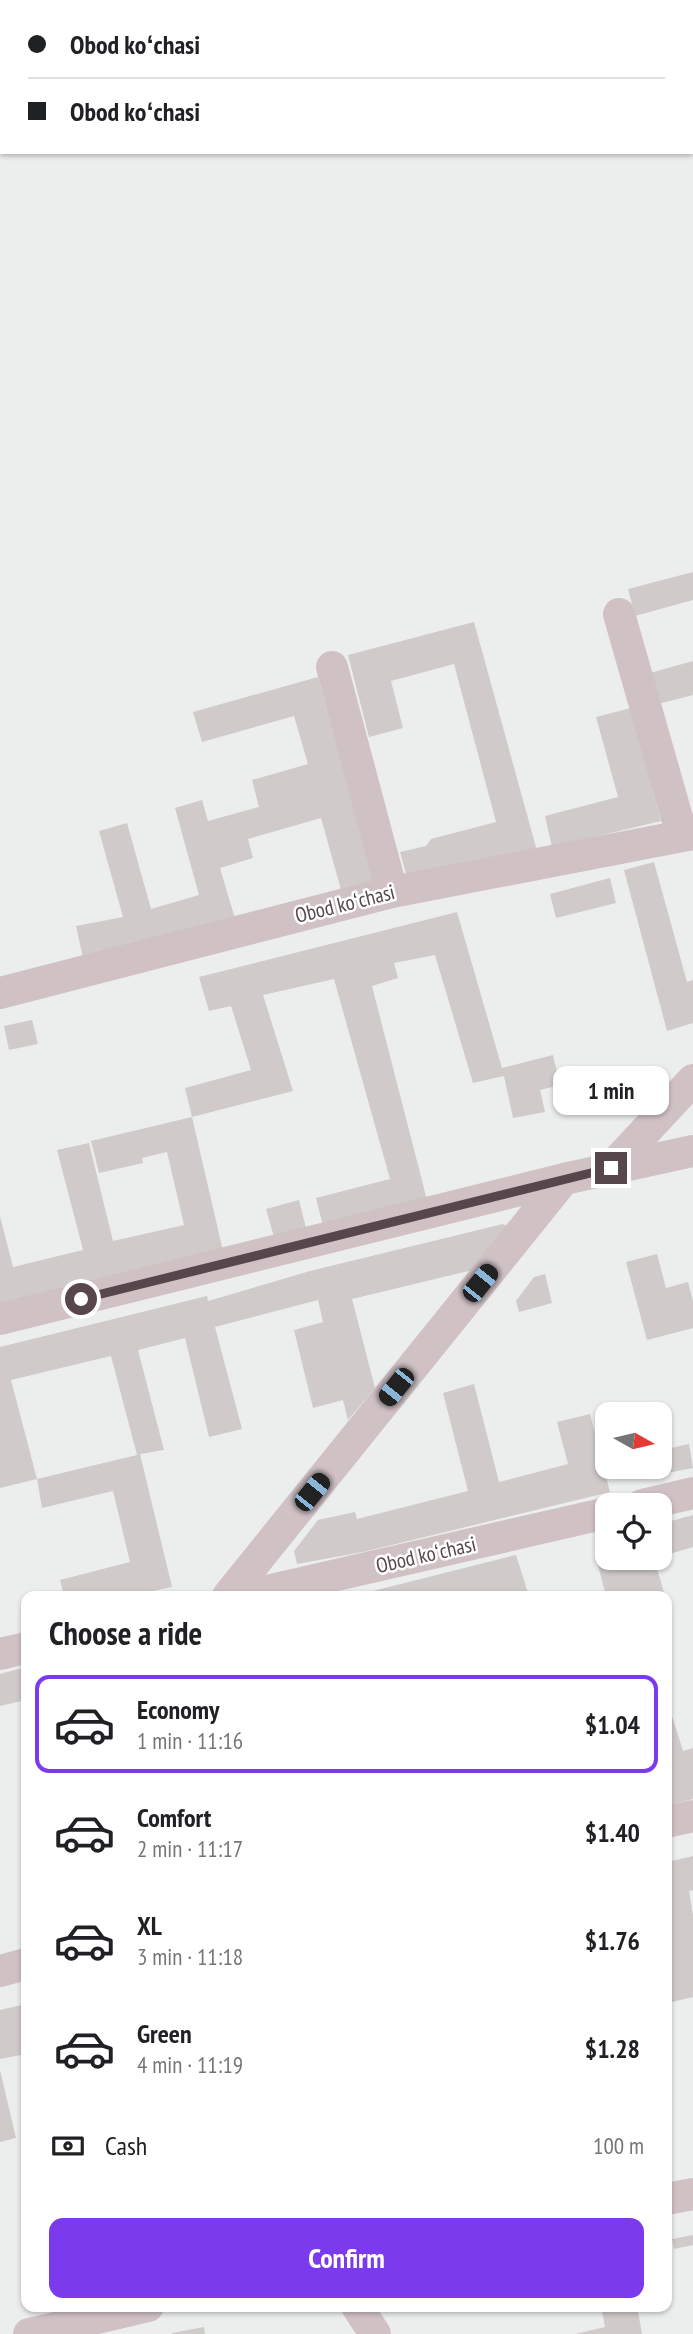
<!DOCTYPE html>
<html lang="en">
<head>
<meta charset="utf-8">
<style>
	:root { --surface:#fff; --page:#f6f6f6; --text:#202124; --muted:#757577; --line:#e0e0e0; --accent:#7c3aed }
	body { margin:0; font-family:"PT Sans Narrow",sans-serif; background:var(--page); color:var(--text); height:100vh; display:flex; flex-direction:column; font-size:26px; white-space:nowrap }
	* { box-sizing:border-box; margin:0 }
	p { font-size:23px; color:var(--muted) }
	.icon { flex:none; width:38px; height:38px; fill:none; stroke:currentColor; stroke-width:2; stroke-linecap:round; stroke-linejoin:round }
	.map { position:relative; flex:1; overflow:hidden }
	.panel { position:absolute; left:21px; top:1591px; width:651px; height:721px; display:flex; flex-direction:column; background:var(--surface); border-radius:14px; box-shadow:0 2px 5px #0004 }
	.panel>* { flex:none }
	.banner { position:absolute; left:0px; top:0px; width:693px; height:154px; box-shadow:0 2px 5px #0004; display:grid; align-content:center; height:154px; padding:0 28px; background:var(--surface) }
	.needle { width:46px; rotate:98deg }
	.tools { position:absolute; left:595px; top:1402px; display:grid; gap:14px }
	.tools a { display:grid; place-items:center; width:77px; height:77px; border-radius:14px; background:var(--surface); box-shadow:0 2px 5px #0004; font-size:35px }
	.end { position:absolute; width:32px; height:32px; margin:-16px; border:9px solid #57464b; background:#fff; box-shadow:0 0 0 4px #fff }
	.from { border-radius:50% }
	.bubble { position:absolute; height:49px; border-radius:14px; background:var(--surface); box-shadow:0 2px 5px #0004; font-size:23px; font-weight:700; line-height:49px; text-align:center }
	.car { position:absolute; width:21px; height:42px; margin:-21px -10px; border-radius:9px; box-shadow:0 0 5px 2px #0007; background:linear-gradient(#222 24%,#8ab4d8 0 40%,#222 0 76%,#8ab4d8 0 86%,#222 0) }
	.banner b { display:flex; align-items:center; gap:24px; height:66px; font-size:26px }
	.banner b+b { border-top:2px solid var(--line) }
	.banner i { width:18px; height:18px; background:var(--text) }
	ul { padding:0; list-style:none }
	li { display:flex; align-items:center; gap:21px; height:98px; margin:0 14px 10px; padding:0 14px; border:4px solid transparent; border-radius:14px }
	li div { flex:1 }
	li b { display:block; font-size:26px }
	li em { font-style:normal; font-weight:700 }
	li.selected { border-color:var(--accent) }
	li>.icon { width:63px; height:63px; stroke-width:1.5 }
	h2 { padding:0 28px; font-size:32px; line-height:84px }
	.pay { display:flex; align-items:center; gap:18px; height:77px; padding:0 28px; font-size:26px }
	.pay p { margin-inline-start:auto }
	.cta { display:flex; gap:14px; margin-top:auto; padding:14px 28px }
	.cta a { flex:1; height:80px; border-radius:14px; background:var(--accent); color:#fff; font-size:28px; font-weight:700; line-height:80px; text-align:center }
	.map>svg:first-child { display:block }
</style>
</head>
<body>
<div class="map">
<svg width="693" height="2334" viewBox="0 0 693 2334">
	<rect width="100%" height="100%" fill="#eceeed"/>
	<path fill="#d0caca" d="M693,572V600L635,616L628,589Z
		M474,622L537,851L408,881L400,852L426,846L431,839L496,822L454,664L391,681L403,728L369,737L348,655Z
		M693,661V695L658,704L650,673Z
		M318,677L376,888L343,897L321,818L248,839L253,858L220,868L236,922L83,958L76,926L123,917L99,831L127,823L151,909L199,895L175,808L202,800L208,821L259,807L252,780L308,764L294,716L202,742L193,712Z
		M631,708L661,821L552,847L545,816L618,797L596,717Z
		M654,862L687,982L693,980V1023L667,1031L624,870Z
		M610,878L616,903L556,918L550,894Z
		M457,912L502,1068L553,1055L560,1085L540,1090L545,1112L513,1118L504,1076L473,1083L435,955L394,963L398,978L372,986L427,1200L323,1226L316,1198L390,1179L334,979L263,995L293,1091L192,1117L185,1088L251,1070L231,1006L209,1011L199,977Z
		M32,1020L38,1044L9,1050L4,1026Z
		M192,1117L223,1251L0,1304V1216L13,1267L83,1250L57,1150L89,1143L113,1241L184,1225L167,1152L142,1158L143,1163L99,1173L91,1141Z
		M299,1200L306,1228L274,1237L266,1209Z
		M503,1224L514,1229L481,1268L352,1299L375,1388L348,1420L343,1400L313,1408L294,1330L323,1322L318,1300L215,1327L242,1429L209,1437L185,1338L138,1350L164,1450L140,1454L172,1587L130,1596H64L60,1580L130,1562L113,1491L42,1508L37,1479L137,1455L111,1356L11,1380L37,1479L0,1488V1347L207,1296L208,1301L310,1271Z
		M657,1254L666,1288L688,1282L693,1301V1328L647,1340L626,1262Z
		M545,1274L552,1303L519,1312L516,1301L534,1277Z
		M474,1384L499,1482L568,1464L557,1422L590,1414L610,1492L363,1552L297,1564L294,1551L318,1520L355,1512L357,1519L468,1491L443,1393Z
		M689,1444L693,1468L667,1473L662,1450Z
		M693,1515V1547L660,1557V1524Z
		M516,1555L529,1596H496L495,1594L486,1596H353Z
		M626,1558H654L665,1596H606L598,1565Z
		M26,1667V1700L0,1706V1674Z
		M667,1700L683,1751L693,1748V1799L667,1806Z
		M693,1856V1890L689,1891L693,1915V1997L672,2002L667,1972V1862Z
		M26,2004V2054L0,2059V2010Z
		M0,2070L16,2138L0,2142Z
		M693,2235V2245L674,2249L672,2239Z
		M601,2306H637L642,2334H575L605,2327Z
		M204,2327L205,2334H172V2333Z"/>
	<g fill="none" stroke-linecap="round" stroke-linejoin="round">
		<path stroke="#d0c1c5" stroke-width="32" d="M619,614L682,835
			M332,667L392,892
			M0,993L392,892L693,834
			M611,1168L693,1080
			M0,1319L564,1179L693,1151
			M642,1505L693,1493
			M228,1596L564,1179
			M245,1596L607,1513
			M0,1654L26,1648
			M667,1822L693,1816
			M0,1971L26,1964
			M667,2199L693,2194
			M357,2306L375,2334
			M29,2334L148,2306"/>
	</g>
	<g fill="none" stroke-linecap="round" stroke-linejoin="round">
		<path stroke="#57464b" stroke-width="9" d="M81,1299L611,1168"/>
	</g>
	<g text-anchor="middle" stroke-width="5" stroke-linejoin="round" paint-order="stroke">
		<g font-size="21" fill="#57464b" stroke="#fff">
			<text transform="translate(345 904) rotate(-14)" y="7">Obod koʻchasi</text>
			<text transform="translate(426 1555) rotate(-13)" y="7">Obod koʻchasi</text>
		</g>
	</g>
</svg>
<div class="tools">
<a><svg class="needle" viewBox="-14 -14 28 28"><path d="M0-13l5 13h-10z" fill="#e53935"/><path d="M0 13l5-13h-10z" fill="#757577"/></svg></a>
<a><svg class="icon" aria-label="locate" viewBox="0 0 24 24"><circle cx="12" cy="12" r="6"/><path d="M12 2v4M12 18v4M2 12h4M18 12h4"/></svg></a>
</div>
<i class="end from" style="left:81px;top:1299px"></i>
<i class="end" style="left:611px;top:1168px"></i>
<div class="bubble" style="left:553px;top:1066px;width:116px">1 min</div>
<i class="car" style="left:480px;top:1283px;rotate:39deg"></i>
<i class="car" style="left:396px;top:1387px;rotate:219deg"></i>
<i class="car" style="left:312px;top:1492px;rotate:39deg"></i>
<div class="banner">
<b><i class="from"></i>Obod koʻchasi</b>
<b><i></i>Obod koʻchasi</b>
</div>
<section class="panel">
<h2>Choose a ride</h2>
<ul>
<li class="selected"><svg class="icon" aria-label="car" viewBox="0 0 24 24"><path d="M5 17H2v-5l4-1 3-4h7l3 4 3 1v5h-3M9 17h6M6 11h13"/><circle cx="7" cy="17" r="2"/><circle cx="17" cy="17" r="2"/></svg><div><b>Economy</b><p>1 min · 11:16</p></div><em>$1.04</em></li>
<li><svg class="icon" aria-label="car" viewBox="0 0 24 24"><path d="M5 17H2v-5l4-1 3-4h7l3 4 3 1v5h-3M9 17h6M6 11h13"/><circle cx="7" cy="17" r="2"/><circle cx="17" cy="17" r="2"/></svg><div><b>Comfort</b><p>2 min · 11:17</p></div><em>$1.40</em></li>
<li><svg class="icon" aria-label="car" viewBox="0 0 24 24"><path d="M5 17H2v-5l4-1 3-4h7l3 4 3 1v5h-3M9 17h6M6 11h13"/><circle cx="7" cy="17" r="2"/><circle cx="17" cy="17" r="2"/></svg><div><b>XL</b><p>3 min · 11:18</p></div><em>$1.76</em></li>
<li><svg class="icon" aria-label="car" viewBox="0 0 24 24"><path d="M5 17H2v-5l4-1 3-4h7l3 4 3 1v5h-3M9 17h6M6 11h13"/><circle cx="7" cy="17" r="2"/><circle cx="17" cy="17" r="2"/></svg><div><b>Green</b><p>4 min · 11:19</p></div><em>$1.28</em></li>
</ul>
<div class="pay"><svg class="icon" aria-label="cash" viewBox="0 0 24 24"><path d="M3 7h18v10H3z"/><circle cx="12" cy="12" r="2"/></svg>Cash<p>100 m</p></div>
<div class="cta"><a>Confirm</a></div>
</section>
</div>
</body>
</html>
